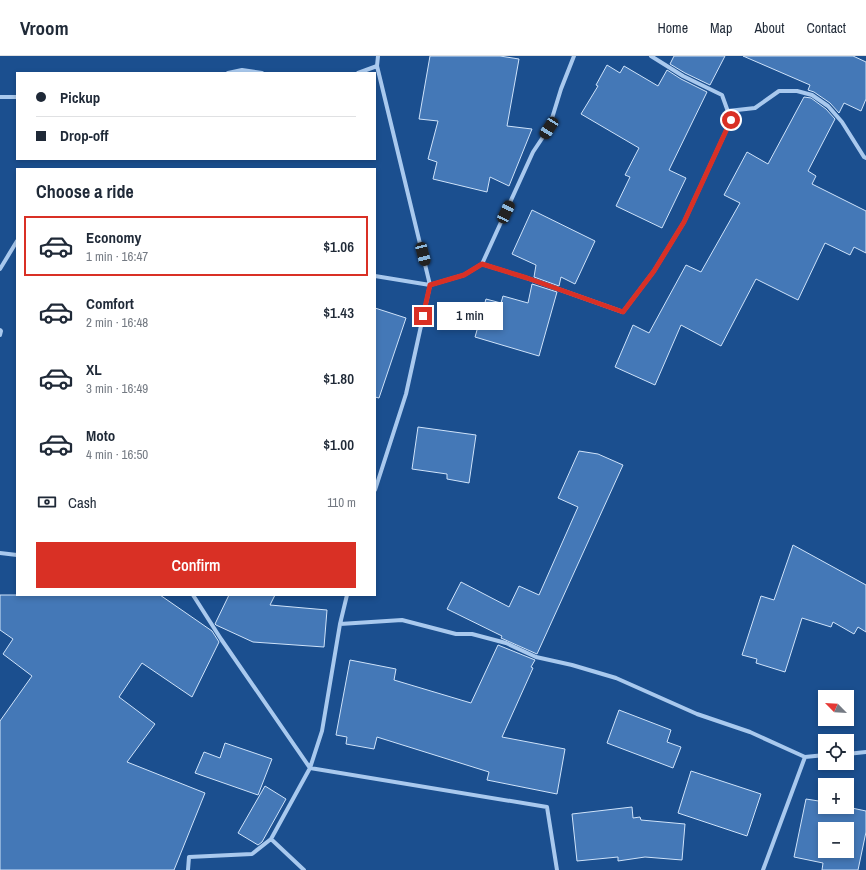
<!DOCTYPE html>
<html lang="en">
<head>
<meta charset="utf-8">
<style>
	:root { --surface:#fff; --page:#f6f6f7; --text:#1f2937; --muted:#747a83; --line:#e0e1e3; --accent:#d93025 }
	body { margin:0; font-family:"Archivo Narrow",sans-serif; background:var(--page); color:var(--text); height:100vh; display:flex; flex-direction:column; font-size:15px; white-space:nowrap }
	* { box-sizing:border-box; margin:0 }
	p { font-size:13px; color:var(--muted) }
	.icon { flex:none; width:22px; height:22px; fill:none; stroke:currentColor; stroke-width:2; stroke-linecap:round; stroke-linejoin:round }
	.map { position:relative; flex:1; overflow:hidden }
	.details { position:absolute; left:16px; top:112px; width:360px; height:428px; display:flex; flex-direction:column; background:var(--surface); border-radius:0px; box-shadow:0 2px 6px #0003 }
	.details>* { flex:none }
	.top-card { position:absolute; left:16px; top:16px; width:360px; height:88px; border-radius:0px; box-shadow:0 2px 6px #0003; display:grid; align-content:center; height:88px; padding:0 20px; background:var(--surface) }
	.needle { width:26px; rotate:294deg }
	.tools { position:absolute; left:818px; top:634px; display:grid; gap:8px }
	.tools a { display:grid; place-items:center; width:36px; height:36px; border-radius:0px; background:var(--surface); box-shadow:0 2px 6px #0003; font-size:20px }
	.end { position:absolute; width:18px; height:18px; margin:-9px; border:5px solid #d93025; background:#fff; box-shadow:0 0 0 2px #fff }
	.from { border-radius:50% }
	.bubble { position:absolute; height:28px; border-radius:0px; background:var(--surface); box-shadow:0 2px 6px #0003; font-size:13px; font-weight:600; line-height:28px; text-align:center }
	.car { position:absolute; width:12px; height:24px; margin:-12px -6px; border-radius:5px; box-shadow:0 0 3px 1px #0007; background:linear-gradient(#222 24%,#8ab4d8 0 40%,#222 0 76%,#8ab4d8 0 86%,#222 0) }
	.top-card b { display:flex; align-items:center; gap:14px; height:38px; font-size:15px }
	.top-card b+b { border-top:1px solid var(--line) }
	.top-card i { width:10px; height:10px; background:var(--text) }
	ul { padding:0; list-style:none }
	li { display:flex; align-items:center; gap:12px; height:60px; margin:0 8px 6px; padding:0 12px; border:2px solid transparent; border-radius:0px }
	li div { flex:1 }
	li b { display:block; font-size:15px }
	li em { font-style:normal; font-weight:600 }
	li.active { border-color:var(--accent) }
	li>.icon { width:36px; height:36px; stroke-width:1.5 }
	h2 { padding:0 20px; font-size:18px; line-height:48px }
	.pay { display:flex; align-items:center; gap:10px; height:44px; padding:0 20px; font-size:15px }
	.pay p { margin-inline-start:auto }
	.cta { display:flex; gap:8px; margin-top:auto; padding:8px 20px }
	.cta a { flex:1; height:46px; border-radius:0px; background:var(--accent); color:#fff; font-size:16px; font-weight:600; line-height:46px; text-align:center }
	header { display:flex; align-items:center; gap:24px; box-sizing:border-box; height:56px; padding:0 20px; background:var(--surface); border-bottom:1px solid var(--line) }
	header strong { font-size:19px }
	nav { display:flex; gap:22px; margin-inline-start:auto; font-size:14px }
	.map>svg:first-child { display:block }
</style>
</head>
<body>
<header>
<strong>Vroom</strong>
<nav><a>Home</a><a>Map</a><a>About</a><a>Contact</a></nav>
</header>
<div class="map">
<svg width="866" height="814" viewBox="0 0 866 814">
	<rect width="100%" height="100%" fill="#1b4f8f"/>
	<path fill="#4478b7" stroke="#cfe3fa" fill-rule="evenodd" d="M430,0H500L519,3L507,70L532,73L509,130L490,121L487,136L433,123L437,106L428,103L438,65L419,63Z
		M674,0H725L710,29L685,17L670,8Z
		M743,0H853L866,6V43L861,55L844,47L839,57L830,47L814,36L808,34L810,29Z
		M607,9L620,17L624,10L658,30L667,14L681,23L707,36L669,114L686,122L662,172L616,150L630,121L625,119L639,92L581,58L598,30L596,29Z
		M804,41L811,42L826,53L835,63L808,115L816,120L812,128L866,155V197L854,191L850,199L825,187L798,244L756,223L721,290L681,269L655,329L615,311L633,269L649,277L686,209L701,216L740,147L724,139L747,96L768,108Z
		M532,154L595,185L575,228L561,221L559,230L534,221L536,209L512,198Z
		M532,228L557,236L539,300L475,281L486,243L501,247L503,240L528,247Z
		M375,252L406,262L379,342L375,341Z
		M418,371L476,379L469,427L447,423V418L412,413Z
		M579,395L598,398L623,409L537,598L501,582L502,580L447,553L461,526L509,551L519,530L539,539L578,451L558,442Z
		M793,489L866,529V576L858,571L854,578L833,566L831,571L802,562L785,616L756,607L757,603L742,599L761,540L774,544Z
		M0,539H160L212,575L219,586L192,641L142,607L119,641L155,668L127,706L205,737L174,814H0V665L32,620L3,598L13,583L0,574Z
		M229,539H275L270,549L327,554L324,591L253,586L216,569L215,568Z
		M498,589L535,604L531,611L533,612L502,681L565,693L557,738L487,724L489,716L377,681L374,693L346,688L347,681L336,679L350,604L396,613L394,624L471,647Z
		M619,654L671,674L667,686L681,691L673,712L607,687Z
		M225,687L272,703L258,739L195,717L204,696L220,702Z
		M691,715L761,738L747,780L678,757Z
		M265,730L286,743L262,786L258,789L238,777Z
		M806,743L825,746V751H847L866,755V776L858,814H822L823,807L794,801ZM825,773H847V795H825Z
		M632,751L633,762L640,761L641,764L685,768L682,804L645,801L618,805V801L577,805L572,758Z"/>
	<g fill="none" stroke-linecap="round" stroke-linejoin="round">
		<path stroke="#a9c9ee" stroke-width="4" d="M228,17L242,14L262,17
			M358,17L377,10
			M0,41H17
			M728,55L755,52L779,35H797L812,39L828,50L842,66L864,101L866,102
			M482,208L527,222L623,256L654,215L684,166L731,64L722,39L683,20L651,0
			M0,213L17,185
			M375,220L430,229L464,219L482,208L533,96L549,72L561,33L574,0
			M0,274L1,275L0,279
			M375,434L406,338L430,229L377,10L378,0
			M0,497L17,499
			M193,539L221,583L310,712L547,751L557,814
			M340,568L402,564L456,578H472L506,587L536,601L572,609L616,622L697,658L750,676L805,701
			M847,698L866,696
			M271,783L304,814
			M188,814L189,801L252,798L271,783L310,712L322,675L340,568L347,539
			M763,814L805,701L825,699"/>
	</g>
	<g fill="none" stroke-linecap="round" stroke-linejoin="round">
		<path stroke="#d93025" stroke-width="5" d="M423,260L430,229L464,219L482,208L527,222L623,256L654,215L684,166L731,64"/>
	</g>
</svg>
<div class="tools">
<a><svg class="needle" viewBox="-14 -14 28 28"><path d="M0-13l5 13h-10z" fill="#e53935"/><path d="M0 13l5-13h-10z" fill="#747a83"/></svg></a>
<a><svg class="icon" aria-label="locate" viewBox="0 0 24 24"><circle cx="12" cy="12" r="6"/><path d="M12 2v4M12 18v4M2 12h4M18 12h4"/></svg></a>
<a>+</a>
<a>−</a>
</div>
<i class="end from" style="left:731px;top:64px"></i>
<i class="end" style="left:423px;top:260px"></i>
<div class="bubble" style="left:437px;top:246px;width:66px">1 min</div>
<i class="car" style="left:549px;top:72px;rotate:213deg"></i>
<i class="car" style="left:506px;top:156px;rotate:25deg"></i>
<i class="car" style="left:423px;top:198px;rotate:166deg"></i>
<div class="top-card">
<b><i class="from"></i>Pickup</b>
<b><i></i>Drop-off</b>
</div>
<section class="details">
<h2>Choose a ride</h2>
<ul>
<li class="active"><svg class="icon" aria-label="car" viewBox="0 0 24 24"><path d="M5 17H2v-5l4-1 3-4h7l3 4 3 1v5h-3M9 17h6M6 11h13"/><circle cx="7" cy="17" r="2"/><circle cx="17" cy="17" r="2"/></svg><div><b>Economy</b><p>1 min · 16:47</p></div><em>$1.06</em></li>
<li><svg class="icon" aria-label="car" viewBox="0 0 24 24"><path d="M5 17H2v-5l4-1 3-4h7l3 4 3 1v5h-3M9 17h6M6 11h13"/><circle cx="7" cy="17" r="2"/><circle cx="17" cy="17" r="2"/></svg><div><b>Comfort</b><p>2 min · 16:48</p></div><em>$1.43</em></li>
<li><svg class="icon" aria-label="car" viewBox="0 0 24 24"><path d="M5 17H2v-5l4-1 3-4h7l3 4 3 1v5h-3M9 17h6M6 11h13"/><circle cx="7" cy="17" r="2"/><circle cx="17" cy="17" r="2"/></svg><div><b>XL</b><p>3 min · 16:49</p></div><em>$1.80</em></li>
<li><svg class="icon" aria-label="car" viewBox="0 0 24 24"><path d="M5 17H2v-5l4-1 3-4h7l3 4 3 1v5h-3M9 17h6M6 11h13"/><circle cx="7" cy="17" r="2"/><circle cx="17" cy="17" r="2"/></svg><div><b>Moto</b><p>4 min · 16:50</p></div><em>$1.00</em></li>
</ul>
<div class="pay"><svg class="icon" aria-label="cash" viewBox="0 0 24 24"><path d="M3 7h18v10H3z"/><circle cx="12" cy="12" r="2"/></svg>Cash<p>110 m</p></div>
<div class="cta"><a>Confirm</a></div>
</section>
</div>
</body>
</html>
